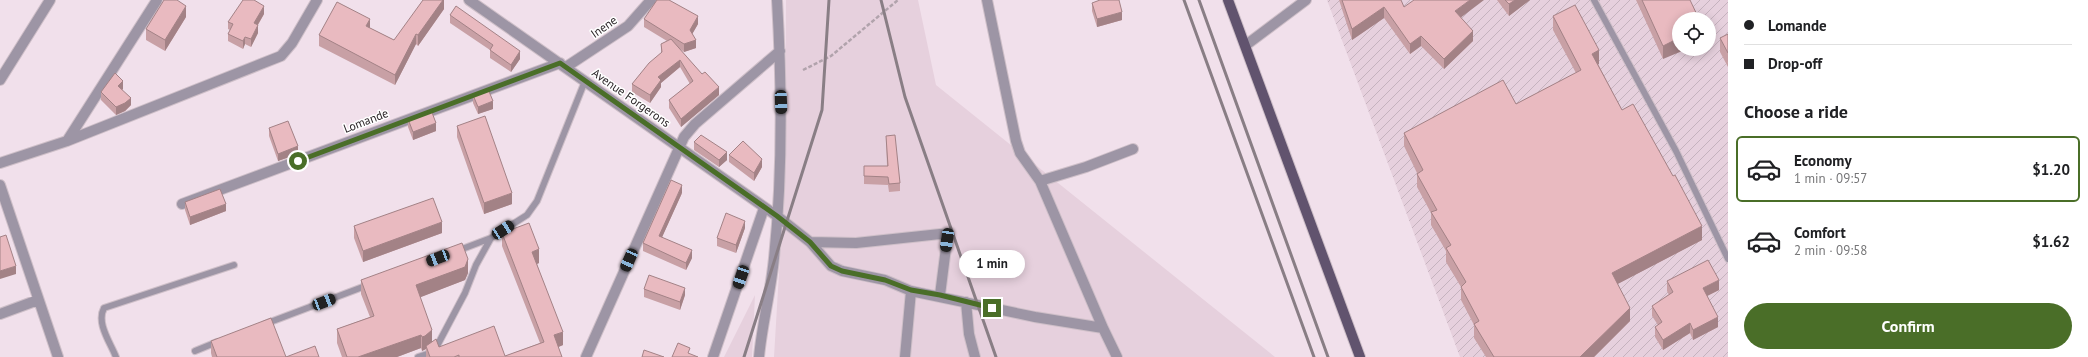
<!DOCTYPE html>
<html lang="en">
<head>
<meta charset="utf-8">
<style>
	:root { --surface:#fff; --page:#f6f6f6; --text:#202124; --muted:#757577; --line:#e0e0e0; --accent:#4a6e28 }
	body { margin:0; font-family:"PT Sans",sans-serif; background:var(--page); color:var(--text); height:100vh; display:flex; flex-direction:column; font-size:15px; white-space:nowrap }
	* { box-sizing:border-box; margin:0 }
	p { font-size:13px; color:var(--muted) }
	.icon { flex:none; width:22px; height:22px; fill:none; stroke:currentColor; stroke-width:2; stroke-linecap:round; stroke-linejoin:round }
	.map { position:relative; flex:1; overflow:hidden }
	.drawer { display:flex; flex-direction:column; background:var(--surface); width:360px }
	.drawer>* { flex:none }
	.guide { display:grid; align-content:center; height:88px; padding:0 16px; background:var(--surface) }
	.tools { position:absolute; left:1672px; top:12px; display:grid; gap:8px }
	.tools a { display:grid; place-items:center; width:44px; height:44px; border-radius:50%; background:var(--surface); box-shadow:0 2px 10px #0003; font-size:20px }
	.end { position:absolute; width:18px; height:18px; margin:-9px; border:5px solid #4a6e28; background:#fff; box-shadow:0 0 0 2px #fff }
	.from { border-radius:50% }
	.bubble { position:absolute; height:28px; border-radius:14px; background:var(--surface); box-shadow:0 2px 10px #0003; font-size:13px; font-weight:700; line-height:28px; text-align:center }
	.car { position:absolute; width:12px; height:24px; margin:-12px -6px; border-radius:5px; box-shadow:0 0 3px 1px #0007; background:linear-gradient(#222 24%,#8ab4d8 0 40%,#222 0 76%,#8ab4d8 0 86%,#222 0) }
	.guide b { display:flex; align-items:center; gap:14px; height:38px; font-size:15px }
	.guide b+b { border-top:1px solid var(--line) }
	.guide i { width:10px; height:10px; background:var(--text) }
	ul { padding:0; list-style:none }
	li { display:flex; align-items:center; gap:12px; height:66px; margin:0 8px 6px; padding:0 8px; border:2px solid transparent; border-radius:6px }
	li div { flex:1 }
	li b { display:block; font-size:15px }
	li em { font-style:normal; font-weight:700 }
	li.selected { border-color:var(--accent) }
	li>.icon { width:36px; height:36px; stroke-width:1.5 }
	h2 { padding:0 16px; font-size:18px; line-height:48px }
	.cta { display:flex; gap:8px; margin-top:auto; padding:8px 16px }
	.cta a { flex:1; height:46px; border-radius:24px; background:var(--accent); color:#fff; font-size:16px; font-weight:700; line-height:46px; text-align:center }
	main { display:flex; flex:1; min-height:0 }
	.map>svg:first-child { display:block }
</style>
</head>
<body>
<main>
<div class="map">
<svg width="1728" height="357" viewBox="0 0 1728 357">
	<defs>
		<pattern id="industrial-furrows" width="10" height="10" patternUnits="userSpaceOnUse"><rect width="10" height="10" fill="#e6d0dd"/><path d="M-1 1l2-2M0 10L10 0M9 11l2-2" fill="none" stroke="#c5b2be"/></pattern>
	</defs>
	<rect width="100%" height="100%" fill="#f1e0eb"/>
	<path fill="#e6d0dd" d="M786,0H918L936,85L1275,357H774L785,172Z
		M755,295L752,357H724Z"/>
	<path fill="url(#industrial-furrows)" fill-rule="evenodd" d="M1327,0H1728V357H1460ZM1679,19H1709V49H1679Z"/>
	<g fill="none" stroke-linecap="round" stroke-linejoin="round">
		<g stroke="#cebfc8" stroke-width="8">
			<path id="service" d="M1594,0L1676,151L1728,259
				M457,251L491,238
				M265,324L368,285
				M195,351L217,342
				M116,357C110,342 96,323 104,308L234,265
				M418,357L427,354L437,346L465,293L476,265L491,238L527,215L537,201L585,81"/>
		</g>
		<g stroke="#cebfc8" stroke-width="12">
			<path id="minor" d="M469,0L777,216L810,242L831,266L842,271L885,280L911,291L905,357
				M987,0L1016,141L1020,153L1040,181
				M1246,45L1306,0
				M566,67L628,26L651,0
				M0,80L50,0
				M67,141L157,0
				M0,163L67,141L281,56L292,43L317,0
				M0,185L58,357
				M182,204L560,63
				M810,242L856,243L940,234L946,236L947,240L940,295
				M911,291L1035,317L1103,328L1117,357
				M966,302L969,334L975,357
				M0,314L38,300
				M1103,328L1040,181L1086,167L1133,149
				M586,357L684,137L695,124L780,51
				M713,357L764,208
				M759,357C762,324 771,291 774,258C783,172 782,86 777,0"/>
		</g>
		<g stroke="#cebfc8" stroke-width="12">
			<path id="primary" d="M1228,0L1360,357"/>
		</g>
		<path stroke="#b1a3ac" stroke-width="2.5" stroke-dasharray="4 2" stroke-linecap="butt" d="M803,70L831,56L898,0"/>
		<use href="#service" stroke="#9d95a5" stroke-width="6"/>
		<use href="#minor" stroke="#9d95a5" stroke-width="10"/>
		<use href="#primary" stroke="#61536e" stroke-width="10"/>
		<path stroke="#897e85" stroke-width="3" d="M881,0L905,97L996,357
			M1184,0L1314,357
			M1199,0L1328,357
			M744,357L822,110L829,0"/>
	</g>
	<path fill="#c8a0a5" d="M444,0V9L418,46L416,44L395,85L319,46V35L370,28L394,40Z
		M1339,0H1401L1404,7L1461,17L1473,41L1444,69L1421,46L1410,54L1384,18L1352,40Z
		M1497,0H1530L1509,16Z
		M1636,0H1690L1663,59Z
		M1092,3L1122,20L1097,27L1092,11Z
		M264,14L258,25V33L251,47L245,44L243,49L228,41V34L230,30L228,29V22Z
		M450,15L520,59L511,72L490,58V50L450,23Z
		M1553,16L1599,64H1598L1622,110L1702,240L1617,284L1630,321L1594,357H1486L1474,338V325L1461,300V287L1446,262V251L1431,225V213L1417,187V173L1404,146V133L1516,104L1576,73L1553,30Z
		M186,17L165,51L146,40V29Z
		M644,19L698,24L692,34L696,48L684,52L679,48L719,95L681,127L669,108V100L690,84L680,67L661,83V87L650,103L632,92V84L661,53V44L667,41L644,27Z
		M1728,34V67L1720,52V38Z
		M123,89L122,90L131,105L125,111L116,115L101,100V92Z
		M473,95L493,109L478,114L473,103Z
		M408,119L436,131L413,140L408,127Z
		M457,126L512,204L484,214L457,137Z
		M269,128L298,154L278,161L269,136Z
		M886,136L900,183V191L889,192L888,185L864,184V166H887Z
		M694,142L727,160L719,167L694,150Z
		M729,155L762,167L754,181L729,162Z
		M682,193L662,237L692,258L686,270L643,251V243Z
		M185,202L226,211L190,225L185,210Z
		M354,226L442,233L363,262L354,238Z
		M745,228L736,253L717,246V238Z
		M502,233L539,263L537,264L563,345L558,347L561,357H426V349L422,351L421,348L397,357H342L337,343V329L370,317L361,294V280L468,273L465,280L420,297L432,341L439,347L505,356L540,343L502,246Z
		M1667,281L1719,290L1707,296L1718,327L1693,340L1690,333L1663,350L1655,337V327L1658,325L1652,316V306L1669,295L1667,291Z
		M644,289L685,295L680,310L644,297Z
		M211,341L286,357H319H212L211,353Z"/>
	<path fill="#a38286" d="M443,0H444V9L418,46V35Z
		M1470,0H1484L1455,22V11Z
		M1515,0H1530L1509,16V4Z
		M186,6V17L165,51V40Z
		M264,6V14L254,31V23Z
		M1384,7V18L1352,40V29Z
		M1122,12V20L1097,27V19Z
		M698,16V24L690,38V30Z
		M370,19V29L366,26Z
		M258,25V33L251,47V39Z
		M1473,31V41L1444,69V59Z
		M416,34V44L395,85V75Z
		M1421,36V46L1410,54V44Z
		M245,37V44L243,49V41Z
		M1679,38V49H1687L1663,59V46Z
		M696,40V48L684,52V44Z
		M1599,50V64L1592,67V54Z
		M520,51V59L511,72V65Z
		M680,60V67L661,83V87L650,103V95L658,77Z
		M123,81V89L118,93V86Z
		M719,87V95L681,127V119Z
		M131,98V105L125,111L116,115V107Z
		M493,101V109L478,114V107Z
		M436,123V131L413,140V132Z
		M298,146V154L278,161V154Z
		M727,152V160L719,167V160Z
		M762,159V167L754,181V173Z
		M682,185V193L659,244V236Z
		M512,193V204L484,214V203Z
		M226,204V211L190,225V217Z
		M745,221V228L736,253V245Z
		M442,222V233L363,262V251Z
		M1702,226V240L1612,287V273Z
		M539,249V263L532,266V252Z
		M692,250V258L686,270V263Z
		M468,259V273L465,280L416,299V285Z
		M16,266V274L0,279V271Z
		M1719,280V290L1703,298V288Z
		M685,288V295L680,310V302Z
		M1630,308V321L1594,357H1580Z
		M1718,317V327L1693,340V330Z
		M1690,323V333L1663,350V340Z
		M432,330V344L426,346V349L422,351V337Z
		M563,332V345L554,349V335Z
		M421,335V348L397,357H358Z"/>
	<path fill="#e9bac0" stroke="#a38286" d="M164,0H177L186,6L165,40L146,29Z
		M243,0H254L264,6L254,23L258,25L251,39L245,37L243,41L228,34L233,24L228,22Z
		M423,0H443L418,35L416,34L395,75L319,35L337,2L370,19L366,26L394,40Z
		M657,0H669L698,16L690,30L696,40L684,44L644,19Z
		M1100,0H1119L1122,12L1097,19L1092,3Z
		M1342,0H1401L1404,7L1414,0H1470L1455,11L1473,31L1444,59L1421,36L1410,44L1384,7L1352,29Z
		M1505,0H1515L1509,4Z
		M1642,0H1690L1699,19H1679V38L1663,46Z
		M1575,5L1599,50L1592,54L1622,110L1633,104L1673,176L1675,175L1702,226L1612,273L1630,308L1580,357H1494L1474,324L1479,321L1461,287L1466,282L1446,248L1451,245L1431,212L1437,210L1417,174L1423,170L1404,133L1503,80L1516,104L1581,70L1553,16Z
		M456,6L520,51L511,65L490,50L493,45L450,15Z
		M1728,34V53L1720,38Z
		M671,39L702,74L705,72L719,87L681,119L669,100L693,81L680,60L658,77L661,80L650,95L632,84L649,63L662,52L661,44Z
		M115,73L123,81L118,86L131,98L125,103L116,107L101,92Z
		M488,89L493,101L478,107L473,95Z
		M431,110L436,123L413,132L408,119Z
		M485,116L512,193L484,203L457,126Z
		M288,121L298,146L278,154L269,128Z
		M701,135L727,152L719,160L694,142Z
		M895,135L900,183L889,184L888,177L864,176V166H888L886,136Z
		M743,141L762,159L754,173L729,155Z
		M671,180L682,185L659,236L692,250L686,263L643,243Z
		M220,189L226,204L190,217L185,202Z
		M433,198L442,222L363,251L354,226Z
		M726,213L745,221L736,245L717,238Z
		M529,223L539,249L532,252L563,332L554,335L562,357H459V355L454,357H430L426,346L436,339L439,347L494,326L505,356L544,342L502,233Z
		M6,235L16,266L0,271V237Z
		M462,243L468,259L465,267L416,285L432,330L425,336L422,337L421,335L358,357H347L337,329L374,316L361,280Z
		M1708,260L1719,280L1703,288L1718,317L1693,330L1690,323L1663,340L1655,327L1662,322L1652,306L1673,292L1667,281Z
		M649,275L685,288L680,302L644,289Z
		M271,318L286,357L315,346L319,357H217L211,341Z
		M678,343L690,348L688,353L698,357H672Z
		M644,350L664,357H642Z"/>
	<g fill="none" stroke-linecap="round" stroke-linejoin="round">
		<path stroke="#4a6e28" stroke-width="5" d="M298,161L560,63L777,216L810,242L831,266L842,271L885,280L911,290L940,295L992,308"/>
	</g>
	<g text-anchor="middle" stroke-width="3" stroke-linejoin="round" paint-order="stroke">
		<g font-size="12" fill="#2c2629" stroke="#fff">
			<text transform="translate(604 27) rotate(-35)" y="4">Inene</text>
			<text transform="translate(631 98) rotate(35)" y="4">Avenue Forgerons</text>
			<text transform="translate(366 121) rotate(-21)" y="4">Lomande</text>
		</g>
	</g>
</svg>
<div class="tools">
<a><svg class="icon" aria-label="locate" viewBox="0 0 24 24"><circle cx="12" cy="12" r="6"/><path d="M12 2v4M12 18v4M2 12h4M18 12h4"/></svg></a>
</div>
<i class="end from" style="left:298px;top:161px"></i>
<i class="end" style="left:992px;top:308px"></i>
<div class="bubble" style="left:959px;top:250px;width:66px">1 min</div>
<i class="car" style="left:781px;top:102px;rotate:178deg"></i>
<i class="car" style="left:503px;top:230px;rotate:57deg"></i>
<i class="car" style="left:947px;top:240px;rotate:188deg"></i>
<i class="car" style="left:438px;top:258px;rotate:249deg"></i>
<i class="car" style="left:629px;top:260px;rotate:204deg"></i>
<i class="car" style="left:741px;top:277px;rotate:199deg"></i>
<i class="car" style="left:324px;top:302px;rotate:69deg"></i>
</div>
<section class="drawer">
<div class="guide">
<b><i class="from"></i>Lomande</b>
<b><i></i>Drop-off</b>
</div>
<h2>Choose a ride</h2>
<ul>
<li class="selected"><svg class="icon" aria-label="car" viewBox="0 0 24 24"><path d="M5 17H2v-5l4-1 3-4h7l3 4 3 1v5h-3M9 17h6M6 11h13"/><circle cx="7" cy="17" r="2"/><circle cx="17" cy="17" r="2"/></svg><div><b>Economy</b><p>1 min · 09:57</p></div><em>$1.20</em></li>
<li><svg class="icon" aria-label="car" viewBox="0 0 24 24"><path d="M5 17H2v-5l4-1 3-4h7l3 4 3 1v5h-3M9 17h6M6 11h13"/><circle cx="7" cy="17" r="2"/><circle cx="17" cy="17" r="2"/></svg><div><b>Comfort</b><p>2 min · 09:58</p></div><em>$1.62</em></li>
</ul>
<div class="cta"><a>Confirm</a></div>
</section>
</main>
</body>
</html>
